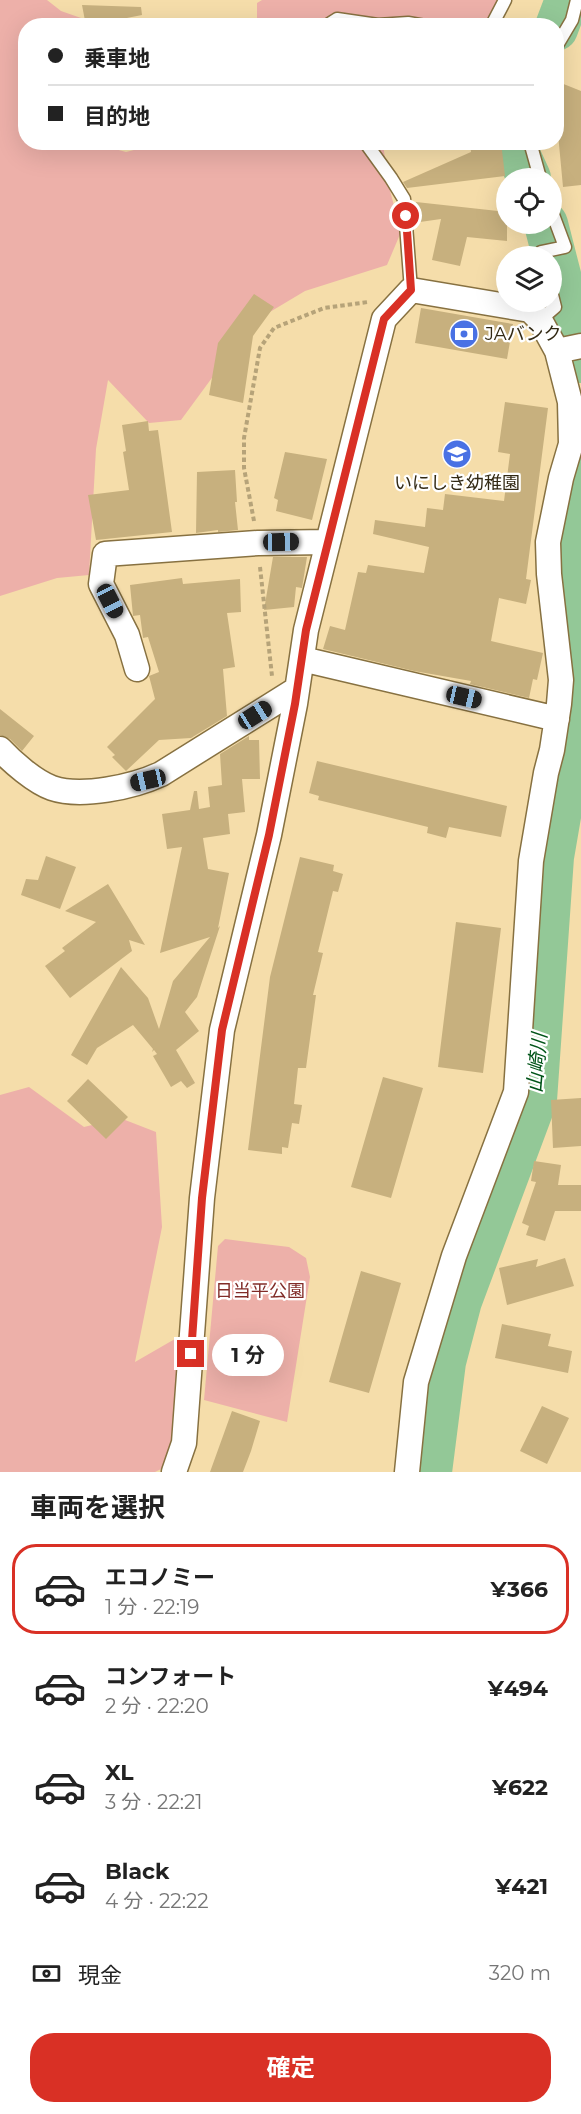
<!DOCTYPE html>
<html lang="ja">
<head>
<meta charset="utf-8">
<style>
	:root { --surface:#fff; --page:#f6f6f6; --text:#222; --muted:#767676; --line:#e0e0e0; --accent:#d93025 }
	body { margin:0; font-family:Montserrat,"Noto Sans JP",sans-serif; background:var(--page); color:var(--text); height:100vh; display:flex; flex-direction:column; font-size:22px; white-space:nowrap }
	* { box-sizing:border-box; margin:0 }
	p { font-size:20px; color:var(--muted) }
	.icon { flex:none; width:33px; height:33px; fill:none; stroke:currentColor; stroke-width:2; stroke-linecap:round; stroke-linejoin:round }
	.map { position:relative; height:1472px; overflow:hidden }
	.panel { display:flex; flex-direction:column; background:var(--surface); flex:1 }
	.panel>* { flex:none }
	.top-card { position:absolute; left:18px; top:18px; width:546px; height:132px; border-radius:24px; box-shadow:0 6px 24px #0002; display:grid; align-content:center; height:132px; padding:0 30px; background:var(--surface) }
	.controls { position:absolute; left:496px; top:168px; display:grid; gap:12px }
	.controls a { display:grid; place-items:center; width:66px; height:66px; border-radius:50%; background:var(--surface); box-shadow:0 6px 24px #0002; font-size:30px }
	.end { position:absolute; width:27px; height:27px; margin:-14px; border:8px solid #d93025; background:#fff; box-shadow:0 0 0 3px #fff }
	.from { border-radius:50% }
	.bubble { position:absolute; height:42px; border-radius:21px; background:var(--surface); box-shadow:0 6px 24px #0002; font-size:20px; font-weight:700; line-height:42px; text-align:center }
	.car { position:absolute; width:18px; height:36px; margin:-18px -9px; border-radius:8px; box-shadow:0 0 4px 2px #0007; background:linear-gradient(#222 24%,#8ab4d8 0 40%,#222 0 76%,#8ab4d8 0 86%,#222 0) }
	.top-card b { display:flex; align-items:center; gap:21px; height:57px; font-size:22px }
	.top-card b+b { border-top:2px solid var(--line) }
	.top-card i { width:15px; height:15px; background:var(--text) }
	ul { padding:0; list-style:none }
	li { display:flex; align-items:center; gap:18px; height:90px; margin:0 12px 9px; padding:0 18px; border:3px solid transparent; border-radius:24px }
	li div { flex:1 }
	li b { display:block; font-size:22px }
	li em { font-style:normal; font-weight:700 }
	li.active { border-color:var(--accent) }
	li>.icon { width:54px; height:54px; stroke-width:1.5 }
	h2 { padding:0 30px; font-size:27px; line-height:72px }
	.pay { display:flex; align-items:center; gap:15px; height:66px; padding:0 30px; font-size:22px }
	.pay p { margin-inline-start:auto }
	.button { display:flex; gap:12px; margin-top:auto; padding:12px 30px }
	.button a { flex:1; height:69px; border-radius:24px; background:var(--accent); color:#fff; font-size:24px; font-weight:700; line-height:69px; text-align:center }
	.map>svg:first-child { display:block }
</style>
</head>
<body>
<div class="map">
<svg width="581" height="1472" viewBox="0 0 581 1472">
	<rect width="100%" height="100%" fill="#f5ddaa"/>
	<path fill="#edb0a9" d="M0,0H47L61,11L101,25L26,26V142L103,143L104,146L126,152L165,142L383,143L388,183L401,232L387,265L305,291L253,322L181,420L149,423L108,380L96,449L89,575L57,578L0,596Z
		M262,0H499L488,21L482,25L257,26V3Z
		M29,1087L84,1127L120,1118L156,1132L162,1227L135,1362L187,1332L173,1463L155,1472H0V1095Z
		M225,1239L289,1247L306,1258L310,1277L287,1422L204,1400L218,1246Z"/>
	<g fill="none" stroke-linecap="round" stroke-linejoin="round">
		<path stroke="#93c897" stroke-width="44" d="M556,29L567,0
			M517,142V152L529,178
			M546,224L581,361
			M581,469C554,542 567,625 581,699
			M430,1472L444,1362L460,1301L535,1100L552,857L569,758L581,712"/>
	</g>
	<path fill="#c7b07e" d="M82,5L141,7L142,15L86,26Z
		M561,83L581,91V185L563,187L557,123V94Z
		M470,142H501L505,176L407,188L403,182L471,152Z
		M416,202L507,212V241L467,237L460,266L432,260L441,219L420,222Z
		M254,294L274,307L253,336L243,403L209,395L218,343Z
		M421,308L513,324L507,359L415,343Z
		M505,402L548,408L526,579L531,580L526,604L499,598L491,641L543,653L537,680L533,679L529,698L470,684L471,681L414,671L323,649L330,626L345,630L358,572L366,573L368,565L424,573L429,547L373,534L375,520L425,527L427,508L443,510L445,494L504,501L510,454L498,452Z
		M148,421L149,431L158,430L172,532L96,540L88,495L129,490L123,452L126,451L122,425Z
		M285,452L327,459L312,520L276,511L278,500L274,498Z
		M235,470L237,502H235L238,530L218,532V530L196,533L197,472Z
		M273,557H307L302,588L296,587L294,607L264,610Z
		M182,578L183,584L240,579L241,612L227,613L235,667L223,669L227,716L191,738L159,740L126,771L112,757L115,755L107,747L155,699L149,676L159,672L148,637L143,638L140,615L133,616L130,585Z
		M0,709L34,736L22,751L10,739L0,735Z
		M249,736V740H259L260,779H242L245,812L228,814L230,834L203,838L208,869L229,873L218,928L220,926L197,997L185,1012L199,1031L176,1050L195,1083L187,1088L181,1081L171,1087L153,1056L157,1054L154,1050L152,1052L153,1049L133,1025L97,1048L87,1065L71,1055L121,967L148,998L159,1029L173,981L210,937L160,953L182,847L167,849L162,814L190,810L194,791H197L199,809L210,807L208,787L222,785L220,754Z
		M317,761L507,806L501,837L449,827L446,838L427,833L428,827L318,800L319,796L309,793Z
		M46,856L76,867L60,909L21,895L26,879L38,880Z
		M300,857L334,865L333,871L343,874L338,892L333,891L318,952L323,953L313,995H316L306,1068H298L294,1104L302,1105L299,1124L292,1123L288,1148L282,1147V1154L248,1150L270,977Z
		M108,884L145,945L129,940L132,951L70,998L45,966L65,951L62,948L96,922L65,911Z
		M456,922L501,928L483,1073L438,1067Z
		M383,1077L423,1088L391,1198L351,1187Z
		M88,1079L128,1117L106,1139L67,1101Z
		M581,1098V1146L553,1148L551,1100Z
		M534,1161L561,1165L558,1185H581V1211H555L545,1241L526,1235L529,1226L522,1223L536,1182L531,1181Z
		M565,1258L574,1286L507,1305L499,1268L538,1259L536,1267Z
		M361,1271L401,1283L369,1393L329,1382Z
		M502,1324L551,1334L548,1346L572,1351L568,1373L495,1358Z
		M542,1406L569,1418L547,1464L520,1451Z
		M232,1411L260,1421L251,1451L243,1472H210Z"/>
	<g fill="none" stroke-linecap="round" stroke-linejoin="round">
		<g stroke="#877141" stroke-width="15">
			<path id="lane" d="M326,26L337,19L378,25L408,23L425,26
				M489,26L493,23L505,0
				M556,47L572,20L577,0
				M365,142L391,178L404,199L411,290
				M530,142L540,178
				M542,256L541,252L565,247L552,212
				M540,320L555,307L552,295"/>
		</g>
		<g stroke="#877141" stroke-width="27">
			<path id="street" d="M557,351L581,346
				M302,659L557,719
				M137,669L127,635L101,584L105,554L258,543L328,542
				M0,749C12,762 35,782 52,788C81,798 133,787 161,774L297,689
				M174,1472L184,1443L202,1198L222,1030L269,835L295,704L306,630L384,319L411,290L530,310L540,320L557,351L570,402L571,444L561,478L548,542L549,574L561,680L559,704L552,750L546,773L531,861L516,1092L454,1256L416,1382L407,1472"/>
		</g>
		<path stroke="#b6a379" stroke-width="4" stroke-dasharray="4.5 3" stroke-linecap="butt" d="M254,521L244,468V438L260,348L274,328L324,308L368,302
			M260,567L272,676"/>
		<use href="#lane" stroke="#fff" stroke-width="12"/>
		<use href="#street" stroke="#fff" stroke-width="24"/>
	</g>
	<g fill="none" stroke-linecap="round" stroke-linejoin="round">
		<path stroke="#d93025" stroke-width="8" d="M191,1354L202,1198L222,1030L269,835L295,704L306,630L384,319L411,290L406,216"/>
	</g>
	<defs>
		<g id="bank-disc" transform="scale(1.5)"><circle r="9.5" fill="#4971e4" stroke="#fff"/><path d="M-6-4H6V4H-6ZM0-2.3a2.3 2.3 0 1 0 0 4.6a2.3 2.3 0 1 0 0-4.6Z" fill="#fff"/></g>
		<g id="school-disc" transform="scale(1.5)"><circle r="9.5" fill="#4971e4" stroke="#fff"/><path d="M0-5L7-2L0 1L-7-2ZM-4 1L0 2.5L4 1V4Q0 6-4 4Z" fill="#fff"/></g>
	</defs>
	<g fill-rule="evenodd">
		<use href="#bank-disc" x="464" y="334"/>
		<use href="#school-disc" x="457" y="454"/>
	</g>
	<g text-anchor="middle" stroke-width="4.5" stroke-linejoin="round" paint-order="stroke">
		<g font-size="18" fill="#322914" stroke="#fff" text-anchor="start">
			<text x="485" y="340">JAバンク</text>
			<text x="457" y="489" text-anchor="middle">いにしき幼稚園</text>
		</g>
		<g font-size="18" fill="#812c28" stroke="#fff">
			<text x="260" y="1297">日当平公園</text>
		</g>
		<g font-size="20" font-style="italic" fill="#005418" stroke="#fff">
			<text transform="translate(537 1063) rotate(-85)" y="7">山崎川</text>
		</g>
	</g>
</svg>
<div class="controls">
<a><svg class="icon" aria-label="locate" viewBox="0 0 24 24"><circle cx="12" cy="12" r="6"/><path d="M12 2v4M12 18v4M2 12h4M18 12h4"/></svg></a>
<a><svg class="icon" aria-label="layers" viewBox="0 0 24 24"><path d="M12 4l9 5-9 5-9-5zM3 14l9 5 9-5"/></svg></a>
</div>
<i class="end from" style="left:406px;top:216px"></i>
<i class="end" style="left:191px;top:1354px"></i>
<div class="bubble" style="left:212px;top:1334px;width:72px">1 分</div>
<i class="car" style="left:281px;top:542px;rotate:89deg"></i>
<i class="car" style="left:110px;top:601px;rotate:153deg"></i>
<i class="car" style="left:464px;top:697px;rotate:103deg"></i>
<i class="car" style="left:255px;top:715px;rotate:58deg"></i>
<i class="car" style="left:148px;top:780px;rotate:257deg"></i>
<div class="top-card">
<b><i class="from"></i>乗車地</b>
<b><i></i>目的地</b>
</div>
</div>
<section class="panel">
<h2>車両を選択</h2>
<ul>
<li class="active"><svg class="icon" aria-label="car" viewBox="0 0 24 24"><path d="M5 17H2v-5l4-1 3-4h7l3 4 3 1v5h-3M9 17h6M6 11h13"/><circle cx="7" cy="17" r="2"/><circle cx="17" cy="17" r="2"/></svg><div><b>エコノミー</b><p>1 分 · 22:19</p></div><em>¥366</em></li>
<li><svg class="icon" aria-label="car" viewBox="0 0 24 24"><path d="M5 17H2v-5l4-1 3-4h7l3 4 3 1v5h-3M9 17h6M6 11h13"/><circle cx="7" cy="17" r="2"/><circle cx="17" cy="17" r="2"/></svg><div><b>コンフォート</b><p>2 分 · 22:20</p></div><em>¥494</em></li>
<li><svg class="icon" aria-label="car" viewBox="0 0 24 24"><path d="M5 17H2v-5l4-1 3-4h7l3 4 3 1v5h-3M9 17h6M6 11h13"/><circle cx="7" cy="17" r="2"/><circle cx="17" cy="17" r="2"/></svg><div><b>XL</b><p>3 分 · 22:21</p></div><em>¥622</em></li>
<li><svg class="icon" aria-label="car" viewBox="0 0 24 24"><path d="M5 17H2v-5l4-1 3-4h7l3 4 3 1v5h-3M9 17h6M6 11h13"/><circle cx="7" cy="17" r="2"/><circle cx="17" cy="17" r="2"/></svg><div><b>Black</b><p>4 分 · 22:22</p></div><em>¥421</em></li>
</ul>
<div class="pay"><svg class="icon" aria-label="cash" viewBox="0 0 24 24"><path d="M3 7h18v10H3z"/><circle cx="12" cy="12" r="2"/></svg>現金<p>320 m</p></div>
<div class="button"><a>確定</a></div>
</section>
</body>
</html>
